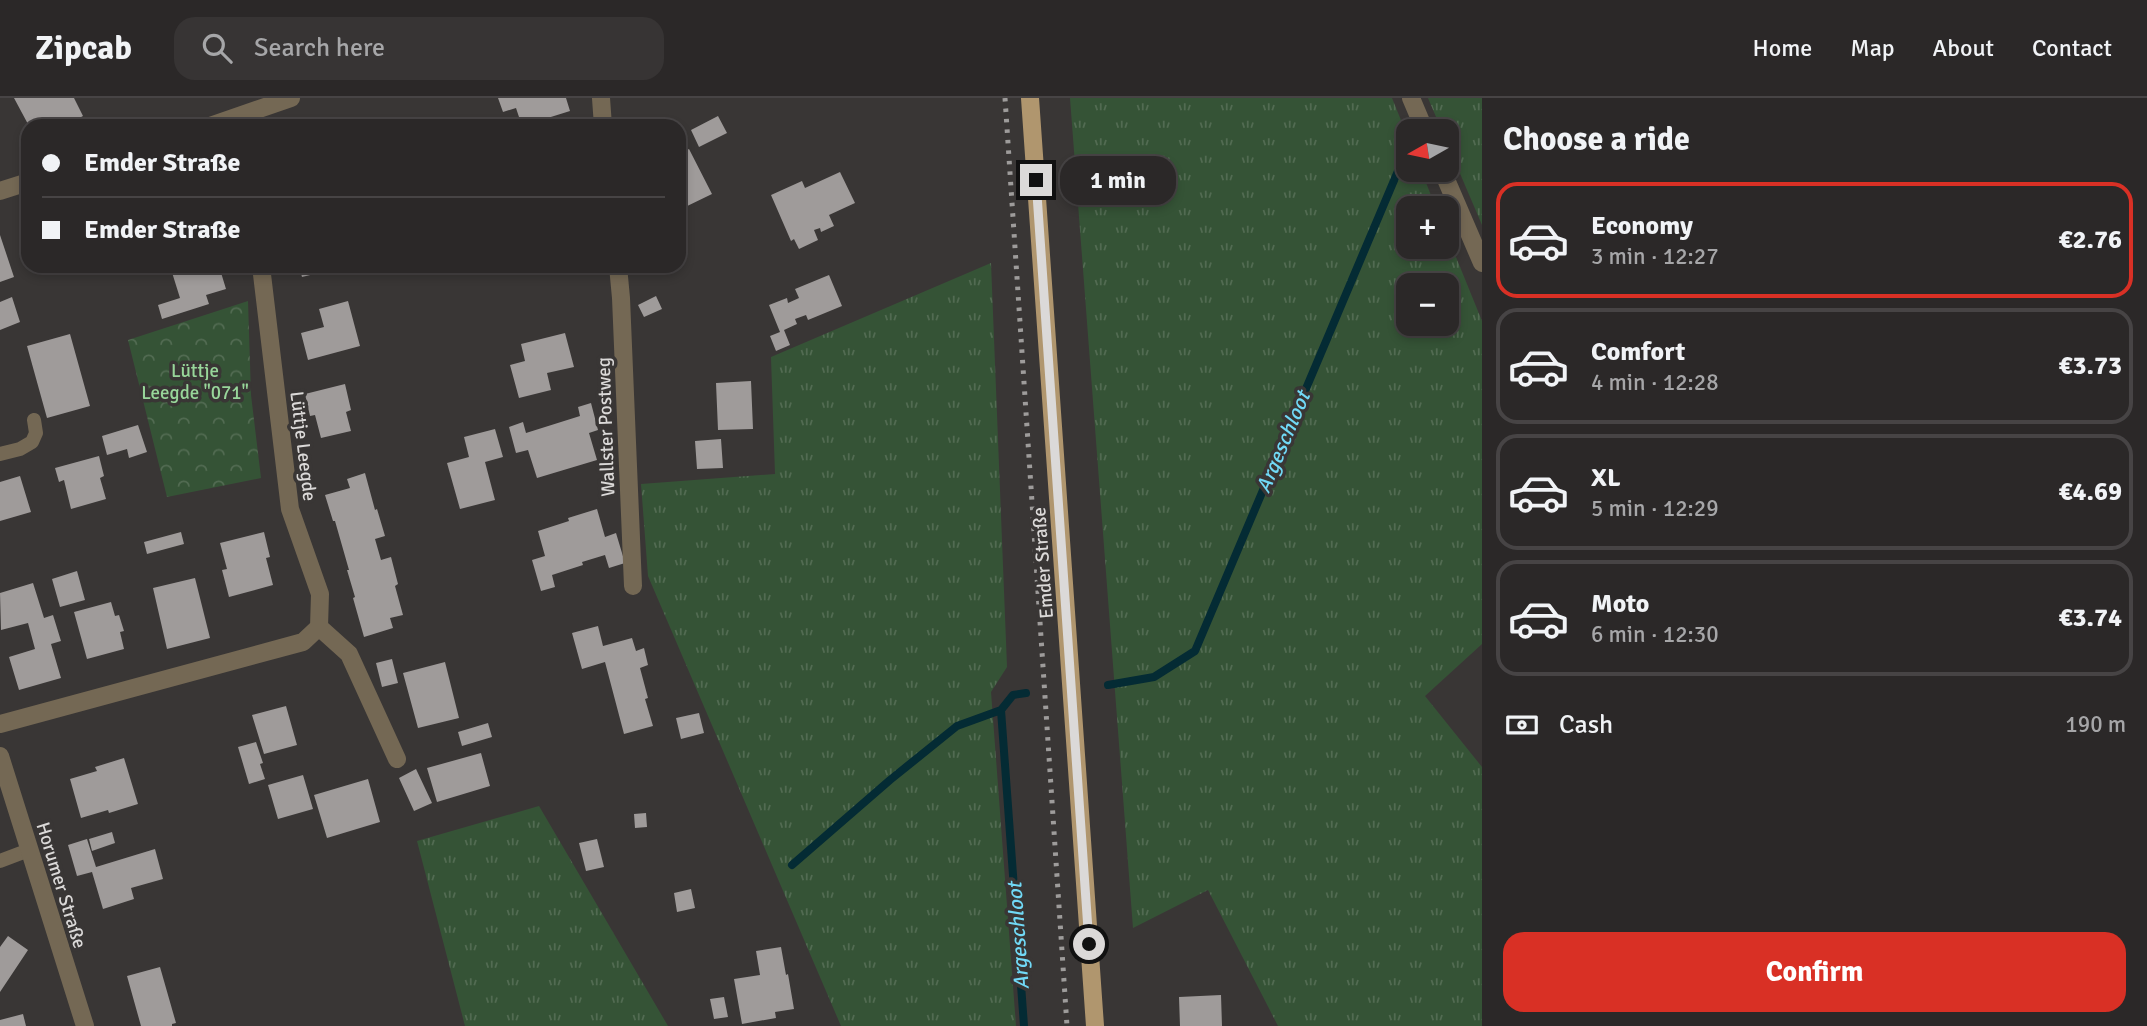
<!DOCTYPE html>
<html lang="en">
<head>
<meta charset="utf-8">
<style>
	:root { --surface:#2b2828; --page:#373434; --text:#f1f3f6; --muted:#a6a6a8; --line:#474445; --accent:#d93025 }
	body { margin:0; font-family:Signika,sans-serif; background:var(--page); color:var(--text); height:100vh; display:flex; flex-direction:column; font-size:26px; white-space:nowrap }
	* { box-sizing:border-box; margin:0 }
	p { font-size:23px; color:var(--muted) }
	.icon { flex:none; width:38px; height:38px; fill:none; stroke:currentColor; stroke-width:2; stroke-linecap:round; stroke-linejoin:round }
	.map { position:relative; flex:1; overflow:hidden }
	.drawer { display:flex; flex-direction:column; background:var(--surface); width:665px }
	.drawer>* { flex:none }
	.hud { position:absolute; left:21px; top:21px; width:665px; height:154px; border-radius:21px; box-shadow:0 4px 10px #0003,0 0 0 2px var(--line); display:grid; align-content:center; height:154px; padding:0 21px; background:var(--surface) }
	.needle { width:46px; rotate:261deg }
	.tools { position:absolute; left:1396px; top:21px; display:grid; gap:14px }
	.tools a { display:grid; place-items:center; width:63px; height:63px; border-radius:14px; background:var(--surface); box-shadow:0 4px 10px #0003,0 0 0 2px var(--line); font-size:35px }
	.end { position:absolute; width:32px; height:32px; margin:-16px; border:9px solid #dbd9d8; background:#111; box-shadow:0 0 0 4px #111 }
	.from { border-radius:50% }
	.bubble { position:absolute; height:49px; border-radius:21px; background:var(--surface); box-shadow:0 4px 10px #0003,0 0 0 2px var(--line); font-size:23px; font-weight:700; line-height:49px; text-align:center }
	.hud b { display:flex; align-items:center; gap:24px; height:66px; font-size:26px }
	.hud b+b { border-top:2px solid var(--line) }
	.hud i { width:18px; height:18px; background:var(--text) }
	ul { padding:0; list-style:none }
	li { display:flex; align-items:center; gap:21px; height:116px; margin:0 14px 10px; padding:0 7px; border:4px solid var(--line); border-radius:21px }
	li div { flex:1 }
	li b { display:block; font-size:26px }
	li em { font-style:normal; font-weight:700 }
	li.on { border-color:var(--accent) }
	li>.icon { width:63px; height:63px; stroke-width:1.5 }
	h2 { padding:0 21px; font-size:32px; line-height:84px }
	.pay { display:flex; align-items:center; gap:18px; height:77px; padding:0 21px; font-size:26px }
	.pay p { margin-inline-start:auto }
	.action { display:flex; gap:14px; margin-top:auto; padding:14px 21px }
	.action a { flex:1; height:80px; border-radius:21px; background:var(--accent); color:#fff; font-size:28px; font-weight:700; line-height:80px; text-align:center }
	header { display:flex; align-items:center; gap:42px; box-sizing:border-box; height:98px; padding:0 35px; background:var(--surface); border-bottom:2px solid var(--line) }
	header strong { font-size:33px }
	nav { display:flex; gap:38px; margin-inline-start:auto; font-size:24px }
	.search { width:490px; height:63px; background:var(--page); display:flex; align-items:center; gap:18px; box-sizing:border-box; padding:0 24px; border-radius:21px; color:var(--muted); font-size:26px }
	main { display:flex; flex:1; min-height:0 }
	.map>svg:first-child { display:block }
</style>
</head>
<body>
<header>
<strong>Zipcab</strong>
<div class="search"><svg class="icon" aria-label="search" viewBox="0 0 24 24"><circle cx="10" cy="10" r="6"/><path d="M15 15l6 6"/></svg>Search here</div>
<nav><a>Home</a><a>Map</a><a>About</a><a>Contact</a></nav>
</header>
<main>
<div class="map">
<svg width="1482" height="928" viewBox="0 0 1482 928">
	<defs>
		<pattern id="grass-tufts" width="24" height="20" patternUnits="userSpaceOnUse" patternTransform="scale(1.75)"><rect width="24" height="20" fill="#355336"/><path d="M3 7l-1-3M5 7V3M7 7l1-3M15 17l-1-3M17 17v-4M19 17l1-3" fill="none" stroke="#526b52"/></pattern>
		<pattern id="park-crowns" width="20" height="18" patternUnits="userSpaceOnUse" patternTransform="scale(1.75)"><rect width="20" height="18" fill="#355336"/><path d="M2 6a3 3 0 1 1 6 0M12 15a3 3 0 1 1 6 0" fill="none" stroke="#526b52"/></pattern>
	</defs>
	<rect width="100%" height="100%" fill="#393635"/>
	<path fill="url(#grass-tufts)" fill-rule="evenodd" d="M1070,0H1392L1409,42V72H1421L1436,110H1409V149H1447V137L1482,223V546L1425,598L1482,669V928H1278L1208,792L1133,830ZM1409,187H1447V226H1409Z
		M1428,0H1482V127L1447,45V33H1442Z
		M991,165L1007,569L991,594L1016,928H841L648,478L641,386L775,376L771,259Z
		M539,708L668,928H465L417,743Z"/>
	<path fill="url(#park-crowns)" d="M248,203L251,297L261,380L167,399L128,242Z"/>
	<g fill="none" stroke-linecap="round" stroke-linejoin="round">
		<path stroke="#042b34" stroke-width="8" d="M1108,587L1154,579L1195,553L1409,47
			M792,767L890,682L957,628L1001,612
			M1024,928L1001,612L1013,597L1026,595"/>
	</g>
	<path fill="#9f9b9a" d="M14,0H74L83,18L64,28H29Z
		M498,0H566L570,13L522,28L516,10L503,14Z
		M718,18L727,35L699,49L691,32Z
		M689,51L712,96L679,112V56Z
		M840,74L855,105L829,117L834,128L821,134L820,130L814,132L818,142L799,151L794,141L791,143L771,97L802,83L805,90Z
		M0,137L14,179L0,184Z
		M170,168H219L226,191L206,197L209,206L162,221L158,207L180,200Z
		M299,168H342L343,169L302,179Z
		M443,168H488V176L444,177Z
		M829,177L842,208L808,222L806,217L795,221L797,226L784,232L790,247L776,253L770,238L780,234L769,207L787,200L788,205L799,200L795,191Z
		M656,198L662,211L644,219L638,207Z
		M12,199L20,224L0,232V204Z
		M348,203L360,248L308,262L301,235L324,229L319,211Z
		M565,235L574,269L547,275L551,292L519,300L510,267L525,263L521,246Z
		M70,236L90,308L47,320L27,248Z
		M751,283L753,331L718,332L716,285Z
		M345,286L351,312L346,314L351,333L321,340L315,317L310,318L305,296Z
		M591,305L598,332L589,335L597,362L537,380L528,352L516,355L509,329L523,324L526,335L580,318L578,309Z
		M138,327L147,354L129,360L127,351L107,357L102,338Z
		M495,331L503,359L485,364L495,402L460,411L447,365L469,359L464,339Z
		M721,341L723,370L697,371L695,343Z
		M99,358L104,378L100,380L106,401L71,411L64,382L59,384L55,370Z
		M365,375L375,412L377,411L385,438L375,441L381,462L391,459L398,486L395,488L403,517L390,520L393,530L364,539L353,500L355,499L347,472H349L335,423H333L325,397L350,390L347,381Z
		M20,378L31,414L0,423V384Z
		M597,411L605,439L616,435L625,465L609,470L605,457L582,464L583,467L552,477L555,489L541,493L532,462L545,458L538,433L569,423L568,420Z
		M181,434L184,446L147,456L144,444Z
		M264,434L270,459L266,460L273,487L229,499L222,472L227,471L220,445Z
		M77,473L85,502L60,509L52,481Z
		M195,480L210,540L167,551L153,490Z
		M33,485L44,520L53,517L61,543L51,546L61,580L19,592L9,559L35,551L28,525L1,532L0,495Z
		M111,504L115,518L119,517L124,533L120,534L124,551L87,561L74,514Z
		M598,528L603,548L632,540L636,553L644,550L648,567L640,570L648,600L645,601L653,628L624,636L605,564L582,571L572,535Z
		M392,561L398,585L382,589L376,565Z
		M445,564L459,620L418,630L403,575Z
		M286,608L297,647L264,656L252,617Z
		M699,615L704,635L681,641L676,620Z
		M488,625L492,639L462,648L458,634Z
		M256,644L263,665L260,666L265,681L249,686L238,649Z
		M481,655L490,688L437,704L427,670Z
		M124,660L138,706L109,715L108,712L81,720L70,681L97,673L95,669Z
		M416,671L432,705L414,713L399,680Z
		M303,677L313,711L278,721L268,687Z
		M368,681L380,724L327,740L314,697Z
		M646,715L647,729L635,730L634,716Z
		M112,734L115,745L92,753L89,741Z
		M87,741L96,769L155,751L163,781L131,790L134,801L103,811L92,774L77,778L68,747Z
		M597,741L604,769L586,773L579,745Z
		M691,791L695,810L677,814L674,795Z
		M8,838L28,852L0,894V849Z
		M781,849L786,877L788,876L794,911L775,914L776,920L742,926L734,881L760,877L756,853Z
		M160,869L176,925L172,926V928H141L127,878Z
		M1221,897L1222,928H1180L1179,899Z
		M724,899L728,919L714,921L710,901Z
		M23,916L26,928H0V922Z"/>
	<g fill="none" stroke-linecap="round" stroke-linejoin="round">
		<path stroke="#746854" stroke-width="14" d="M0,356L20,351L32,344L36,335L34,322
			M0,763L29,752"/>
		<path stroke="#746854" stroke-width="18" d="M601,0L603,28
			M1411,0L1425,33
			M210,28L291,0
			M1442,72L1482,165
			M0,93L28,84
			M618,168L621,200L633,488
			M319,529L349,556L397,661
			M0,626L303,544L319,529L320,496L290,411L261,168
			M0,658L85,928"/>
		<path stroke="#b0966e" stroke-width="18" d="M1030,0L1095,928"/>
		<path stroke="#9e9c9b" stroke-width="5" stroke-dasharray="3.5 7" stroke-linecap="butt" d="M1005,0L1067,928"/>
	</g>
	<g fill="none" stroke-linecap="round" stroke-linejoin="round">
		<path stroke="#dbd9d8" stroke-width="9" d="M1036,82L1089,846"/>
	</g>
	<g text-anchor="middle" stroke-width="7" stroke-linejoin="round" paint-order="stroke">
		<g font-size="19" fill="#98d69a" stroke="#393635">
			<text x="195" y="279">Lüttje<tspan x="195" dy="22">Leegde "071"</tspan></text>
		</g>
		<g font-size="19" fill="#dbd9d8" stroke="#393635">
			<text transform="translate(605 329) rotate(-92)" y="7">Wallster Postweg</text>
			<text transform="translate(304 348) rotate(83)" y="7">Lüttje Leegde</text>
			<text transform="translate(1042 465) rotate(-94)" y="7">Emder Straße</text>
			<text transform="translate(62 787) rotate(73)" y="7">Horumer Straße</text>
		</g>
		<g font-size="21" font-style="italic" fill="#71d9f6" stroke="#393635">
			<text transform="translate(1283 344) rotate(-67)" y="7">Argeschloot</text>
			<text transform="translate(1018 838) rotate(-94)" y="7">Argeschloot</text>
		</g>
	</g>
</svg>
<div class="tools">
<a><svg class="needle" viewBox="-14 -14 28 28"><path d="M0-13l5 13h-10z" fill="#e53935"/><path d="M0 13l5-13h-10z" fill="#a6a6a8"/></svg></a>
<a>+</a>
<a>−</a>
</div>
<i class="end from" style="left:1089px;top:846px"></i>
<i class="end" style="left:1036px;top:82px"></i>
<div class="bubble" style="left:1060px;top:58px;width:116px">1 min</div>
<div class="hud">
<b><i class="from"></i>Emder Straße</b>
<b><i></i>Emder Straße</b>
</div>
</div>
<section class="drawer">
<h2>Choose a ride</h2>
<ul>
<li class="on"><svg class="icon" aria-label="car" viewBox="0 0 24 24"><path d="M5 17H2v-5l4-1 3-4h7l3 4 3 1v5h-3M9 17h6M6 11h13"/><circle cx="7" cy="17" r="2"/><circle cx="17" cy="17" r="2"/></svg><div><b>Economy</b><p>3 min · 12:27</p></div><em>€2.76</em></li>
<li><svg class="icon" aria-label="car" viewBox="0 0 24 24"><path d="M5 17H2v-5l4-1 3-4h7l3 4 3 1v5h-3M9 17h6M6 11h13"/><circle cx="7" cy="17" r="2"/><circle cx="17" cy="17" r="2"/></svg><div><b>Comfort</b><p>4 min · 12:28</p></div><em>€3.73</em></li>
<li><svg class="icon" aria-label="car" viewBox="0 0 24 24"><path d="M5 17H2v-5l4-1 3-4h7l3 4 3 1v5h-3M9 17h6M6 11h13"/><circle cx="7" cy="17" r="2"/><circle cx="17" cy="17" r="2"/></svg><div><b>XL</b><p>5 min · 12:29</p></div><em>€4.69</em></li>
<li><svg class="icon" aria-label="car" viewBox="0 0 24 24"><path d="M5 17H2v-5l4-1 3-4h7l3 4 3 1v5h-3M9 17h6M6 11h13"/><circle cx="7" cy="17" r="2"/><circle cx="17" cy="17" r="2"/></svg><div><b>Moto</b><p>6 min · 12:30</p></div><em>€3.74</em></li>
</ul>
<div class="pay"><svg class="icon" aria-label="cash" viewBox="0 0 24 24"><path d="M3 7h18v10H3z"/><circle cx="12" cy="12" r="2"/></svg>Cash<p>190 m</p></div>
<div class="action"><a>Confirm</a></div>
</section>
</main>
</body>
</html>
